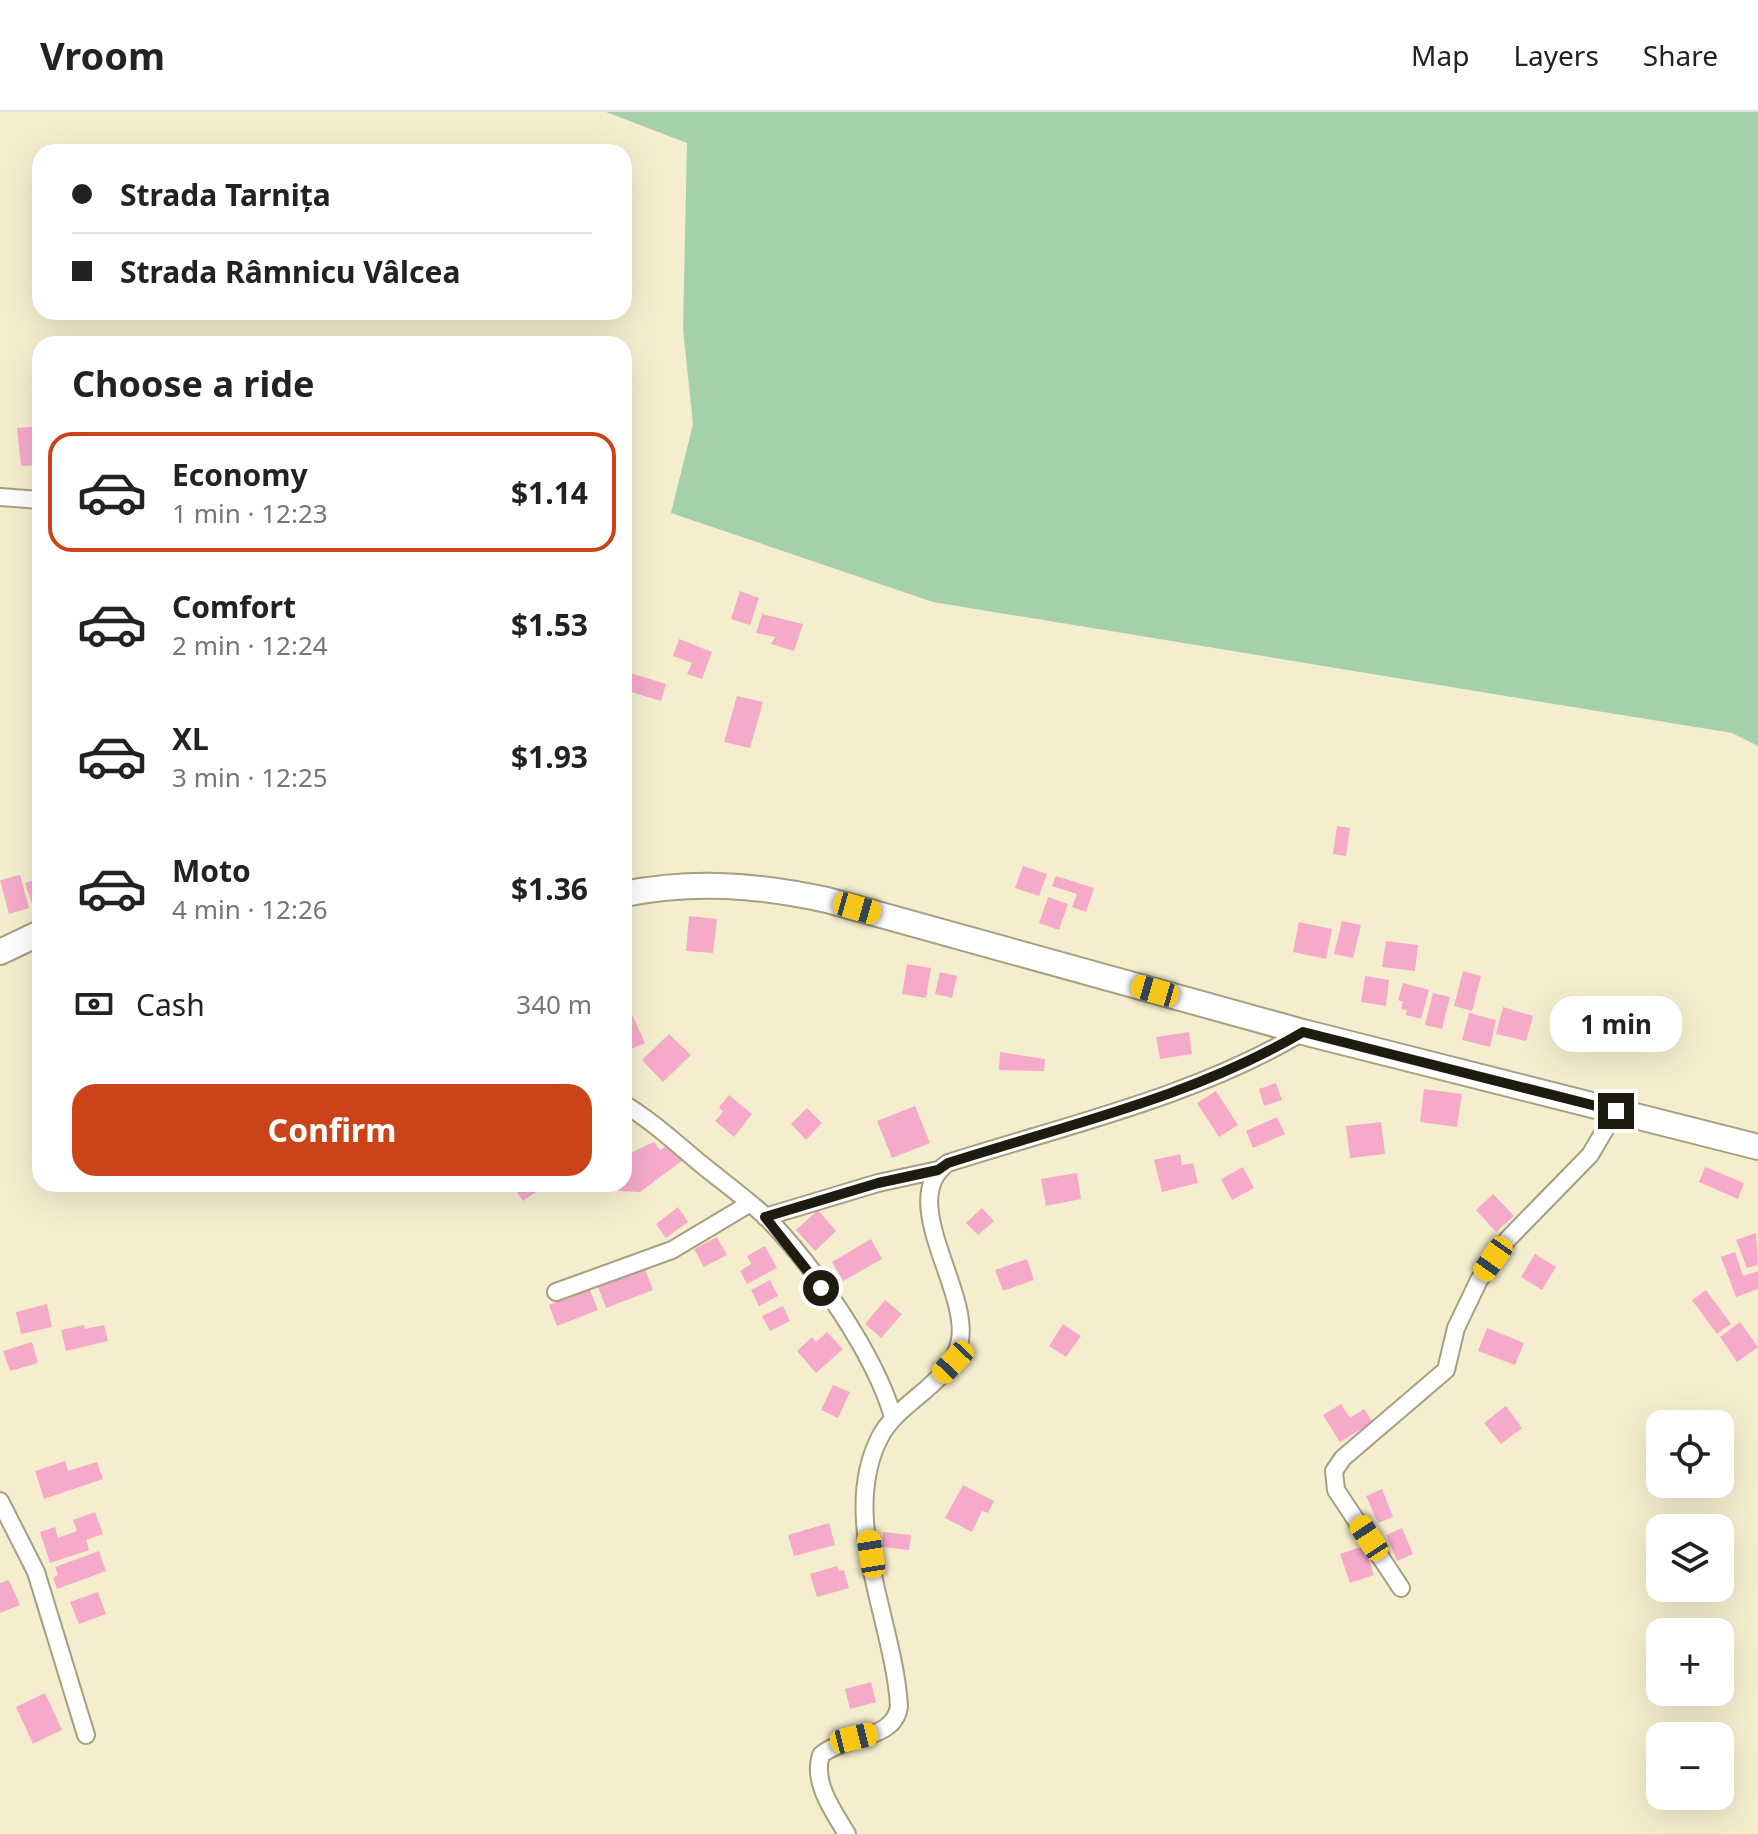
<!DOCTYPE html>
<html lang="en">
<head>
<meta charset="utf-8">
<style>
	:root { --surface:#fff; --page:#f6f6f6; --text:#222; --muted:#767676; --line:#e0e0e0; --accent:#cb4318 }
	body { margin:0; font-family:"Noto Sans",sans-serif; background:var(--page); color:var(--text); height:100vh; display:flex; flex-direction:column; font-size:30px; white-space:nowrap }
	* { box-sizing:border-box; margin:0 }
	p { font-size:26px; color:var(--muted) }
	.icon { flex:none; width:44px; height:44px; fill:none; stroke:currentColor; stroke-width:2; stroke-linecap:round; stroke-linejoin:round }
	.map { position:relative; flex:1; overflow:hidden }
	.panel { position:absolute; left:32px; top:224px; width:600px; height:856px; display:flex; flex-direction:column; background:var(--surface); border-radius:24px; box-shadow:0 8px 32px #0002 }
	.panel>* { flex:none }
	.hud { position:absolute; left:32px; top:32px; width:600px; height:176px; border-radius:24px; box-shadow:0 8px 32px #0002; display:grid; align-content:center; height:176px; padding:0 40px; background:var(--surface) }
	.fabs { position:absolute; left:1646px; top:1298px; display:grid; gap:16px }
	.fabs a { display:grid; place-items:center; width:88px; height:88px; border-radius:16px; background:var(--surface); box-shadow:0 8px 32px #0002; font-size:40px }
	.end { position:absolute; width:36px; height:36px; margin:-18px; border:10px solid #1e1c10; background:#fff; box-shadow:0 0 0 4px #fff }
	.from { border-radius:50% }
	.bubble { position:absolute; height:56px; border-radius:24px; background:var(--surface); box-shadow:0 8px 32px #0002; font-size:26px; font-weight:700; line-height:56px; text-align:center }
	.car { position:absolute; width:24px; height:48px; margin:-24px -12px; border-radius:10px; box-shadow:0 0 6px 2px #0007; background:linear-gradient(#f5c518 24%,#345 0 40%,#f5c518 0 76%,#345 0 86%,#f5c518 0) }
	.hud b { display:flex; align-items:center; gap:28px; height:76px; font-size:30px }
	.hud b+b { border-top:2px solid var(--line) }
	.hud i { width:20px; height:20px; background:var(--text) }
	ul { padding:0; list-style:none }
	li { display:flex; align-items:center; gap:24px; height:120px; margin:0 16px 12px; padding:0 24px; border:4px solid transparent; border-radius:24px }
	li div { flex:1 }
	li b { display:block; font-size:30px }
	li em { font-style:normal; font-weight:700 }
	li.selected { border-color:var(--accent) }
	li>.icon { width:72px; height:72px; stroke-width:1.5 }
	h2 { padding:0 40px; font-size:36px; line-height:96px }
	.pay { display:flex; align-items:center; gap:20px; height:88px; padding:0 40px; font-size:30px }
	.pay p { margin-inline-start:auto }
	.cta { display:flex; gap:16px; margin-top:auto; padding:16px 40px }
	.cta a { flex:1; height:92px; border-radius:24px; background:var(--accent); color:#fff; font-size:32px; font-weight:700; line-height:92px; text-align:center }
	header { display:flex; align-items:center; gap:48px; box-sizing:border-box; height:112px; padding:0 40px; background:var(--surface); border-bottom:2px solid var(--line) }
	header strong { font-size:38px }
	nav { display:flex; gap:44px; margin-inline-start:auto; font-size:28px }
	.map>svg:first-child { display:block }
</style>
</head>
<body>
<header>
<strong>Vroom</strong>
<nav><a>Map</a><a>Layers</a><a>Share</a></nav>
</header>
<div class="map">
<svg width="1758" height="1722" viewBox="0 0 1758 1722">
	<rect width="100%" height="100%" fill="#f5eece"/>
	<path fill="#a4d1aa" d="M606,0H1758V634L1732,621L933,490L671,401L693,312L683,217L687,31Z"/>
	<path fill="#f6aaca" d="M40,314V353L21,354L17,316Z
		M740,479L759,486L750,513L731,507Z
		M762,502L803,512L794,539L771,532L775,525L756,521Z
		M679,527L712,540L702,567L687,562L692,551L673,544Z
		M624,559L666,572L661,589L631,580L629,586L624,585Z
		M737,584L763,590L750,636L724,630Z
		M1337,714L1350,716L1346,744L1333,742Z
		M1023,754L1047,762L1039,784L1015,776Z
		M20,763L29,796L9,802L0,768Z
		M1056,764L1094,776L1086,800L1072,795L1077,782L1052,774Z
		M40,766V795L34,797L25,771Z
		M1048,785L1068,792L1059,818L1039,811Z
		M689,804L717,807L713,841L686,839Z
		M1342,809L1361,813L1353,846L1334,842Z
		M1299,810L1332,817L1326,847L1293,840Z
		M1386,829L1418,833L1415,859L1382,855Z
		M907,852L931,856L926,886L902,882Z
		M1463,859L1481,864L1472,899L1454,894Z
		M940,860L957,864L952,886L935,882Z
		M1365,864L1389,868L1386,894L1361,890Z
		M1403,871L1429,878L1421,907L1406,903L1407,898L1401,897L1403,890L1398,888Z
		M1433,881L1450,885L1442,917L1425,913Z
		M1503,895L1533,904L1526,929L1496,922Z
		M630,898L645,931L624,940V901Z
		M1469,901L1496,908L1490,935L1462,928Z
		M1189,920L1192,942L1160,947L1156,925Z
		M669,922L691,943L663,970L642,948Z
		M1000,940L1045,947L1044,959L999,958Z
		M1276,971L1282,988L1264,994L1259,977Z
		M1424,977L1462,982L1457,1015L1420,1010Z
		M1216,979L1238,1013L1219,1025L1197,991Z
		M729,983L752,1002L734,1025L715,1009L723,1000L719,995Z
		M915,994L930,1031L892,1046L877,1009Z
		M807,996L822,1011L806,1028L791,1012Z
		M1277,1005L1285,1022L1253,1036L1246,1019Z
		M1381,1010L1385,1042L1350,1046L1346,1014Z
		M654,1030L660,1038L670,1032L683,1048L640,1080L619,1079L614,1072H624V1044Z
		M1180,1042L1182,1053L1193,1051L1198,1071L1162,1080L1154,1048Z
		M1243,1055L1254,1076L1232,1088L1221,1067Z
		M1705,1055L1744,1071L1738,1087L1699,1070Z
		M1077,1061L1081,1087L1046,1094L1041,1067Z
		M511,1072H547L523,1089Z
		M1493,1082L1514,1104L1496,1120L1476,1098Z
		M678,1095L688,1110L666,1126L656,1112Z
		M982,1096L994,1109L978,1123L966,1111Z
		M818,1098L836,1119L815,1139L796,1118Z
		M1756,1121L1758,1153L1747,1156L1736,1128Z
		M717,1125L727,1143L704,1155L694,1137Z
		M871,1127L882,1147L843,1169L832,1150Z
		M765,1134L777,1156L747,1172L740,1159L751,1152L747,1144Z
		M1735,1140L1743,1164L1758,1159V1177L1736,1185L1721,1145Z
		M1535,1142L1556,1155L1542,1178L1521,1165Z
		M1027,1147L1034,1168L1003,1179L995,1158Z
		M645,1157L653,1178L606,1196L598,1175Z
		M770,1168L778,1184L759,1194L751,1178Z
		M589,1176L598,1198L557,1214L549,1193Z
		M1706,1178L1731,1212L1717,1222L1692,1188Z
		M885,1188L902,1202L881,1226L865,1212Z
		M47,1192L52,1215L21,1222L16,1200Z
		M783,1194L790,1209L770,1219L762,1204Z
		M1740,1210L1758,1235L1737,1250L1720,1225Z
		M1063,1212L1081,1224L1066,1245L1049,1234Z
		M84,1213L85,1217L104,1213L108,1229L66,1239L61,1218Z
		M1487,1216L1524,1231L1515,1253L1478,1239Z
		M827,1220L843,1237L816,1261L797,1239L812,1225L816,1230Z
		M32,1230L38,1251L10,1259L3,1239Z
		M833,1273L850,1280L838,1306L821,1298Z
		M1341,1292L1350,1306L1364,1297L1373,1310L1340,1330L1323,1303Z
		M1506,1294L1522,1316L1501,1332L1484,1311Z
		M65,1349L68,1359L97,1350L103,1367L44,1387L35,1359Z
		M963,1373L994,1389L988,1401L982,1399L972,1420L945,1406Z
		M1382,1377L1393,1405L1378,1411L1366,1384Z
		M95,1400L103,1422L86,1428L89,1438L50,1451L40,1420L55,1415L58,1426L77,1419L73,1408Z
		M829,1411L835,1433L794,1444L788,1423Z
		M1402,1416L1413,1442L1397,1449L1386,1423Z
		M883,1420L911,1423L909,1438L882,1435Z
		M1364,1434L1374,1463L1350,1471L1340,1442Z
		M99,1439L106,1459L57,1477L53,1465L58,1463L55,1455Z
		M837,1454L839,1459L844,1458L849,1476L817,1485L810,1462Z
		M9,1468L20,1493L0,1501V1471Z
		M98,1480L106,1502L79,1512L70,1490Z
		M871,1570L876,1590L850,1597L845,1577Z
		M45,1581L62,1618L33,1632L16,1595Z"/>
	<g fill="none" stroke-linecap="round" stroke-linejoin="round">
		<g stroke="#a69f81" stroke-width="20">
			<path id="minor" d="M0,385L40,388
				M624,992C652,1009 676,1031 701,1052C723,1070 747,1087 767,1106C813,1153 875,1242 893,1305
				M765,1105L878,1071L938,1058
				M556,1180L672,1138L749,1092
				M0,1389L36,1460L86,1623
				M1401,1476L1336,1378L1334,1359L1343,1346L1446,1258L1456,1216L1479,1168L1508,1127L1590,1043L1616,999
				M847,1722C833,1699 812,1670 821,1643C844,1623 895,1629 899,1594C894,1509 838,1406 880,1325C899,1288 952,1272 960,1228C969,1177 896,1086 948,1051C1067,1013 1196,984 1303,920"/>
		</g>
		<g stroke="#a69f81" stroke-width="28">
			<path id="primary" d="M624,782C694,768 758,773 827,788L1303,920L1758,1035
				M0,840L40,821"/>
		</g>
		<use href="#minor" stroke="#fff" stroke-width="16"/>
		<use href="#primary" stroke="#fff" stroke-width="24"/>
	</g>
	<g fill="none" stroke-linecap="round" stroke-linejoin="round">
		<path stroke="#1e1c10" stroke-width="10" d="M821,1176L765,1105L878,1071L938,1058L948,1051C1067,1013 1195,984 1303,920L1616,999"/>
	</g>
</svg>
<div class="fabs">
<a><svg class="icon" aria-label="locate" viewBox="0 0 24 24"><circle cx="12" cy="12" r="6"/><path d="M12 2v4M12 18v4M2 12h4M18 12h4"/></svg></a>
<a><svg class="icon" aria-label="layers" viewBox="0 0 24 24"><path d="M12 4l9 5-9 5-9-5zM3 14l9 5 9-5"/></svg></a>
<a>+</a>
<a>−</a>
</div>
<i class="end from" style="left:821px;top:1176px"></i>
<i class="end" style="left:1616px;top:999px"></i>
<div class="bubble" style="left:1550px;top:884px;width:132px">1 min</div>
<i class="car" style="left:857px;top:796px;rotate:106deg"></i>
<i class="car" style="left:1155px;top:879px;rotate:286deg"></i>
<i class="car" style="left:1493px;top:1147px;rotate:215deg"></i>
<i class="car" style="left:953px;top:1250px;rotate:223deg"></i>
<i class="car" style="left:1369px;top:1426px;rotate:327deg"></i>
<i class="car" style="left:871px;top:1442px;rotate:351deg"></i>
<i class="car" style="left:854px;top:1626px;rotate:76deg"></i>
<div class="hud">
<b><i class="from"></i>Strada Tarnița</b>
<b><i></i>Strada Râmnicu Vâlcea</b>
</div>
<section class="panel">
<h2>Choose a ride</h2>
<ul>
<li class="selected"><svg class="icon" aria-label="car" viewBox="0 0 24 24"><path d="M5 17H2v-5l4-1 3-4h7l3 4 3 1v5h-3M9 17h6M6 11h13"/><circle cx="7" cy="17" r="2"/><circle cx="17" cy="17" r="2"/></svg><div><b>Economy</b><p>1 min · 12:23</p></div><em>$1.14</em></li>
<li><svg class="icon" aria-label="car" viewBox="0 0 24 24"><path d="M5 17H2v-5l4-1 3-4h7l3 4 3 1v5h-3M9 17h6M6 11h13"/><circle cx="7" cy="17" r="2"/><circle cx="17" cy="17" r="2"/></svg><div><b>Comfort</b><p>2 min · 12:24</p></div><em>$1.53</em></li>
<li><svg class="icon" aria-label="car" viewBox="0 0 24 24"><path d="M5 17H2v-5l4-1 3-4h7l3 4 3 1v5h-3M9 17h6M6 11h13"/><circle cx="7" cy="17" r="2"/><circle cx="17" cy="17" r="2"/></svg><div><b>XL</b><p>3 min · 12:25</p></div><em>$1.93</em></li>
<li><svg class="icon" aria-label="car" viewBox="0 0 24 24"><path d="M5 17H2v-5l4-1 3-4h7l3 4 3 1v5h-3M9 17h6M6 11h13"/><circle cx="7" cy="17" r="2"/><circle cx="17" cy="17" r="2"/></svg><div><b>Moto</b><p>4 min · 12:26</p></div><em>$1.36</em></li>
</ul>
<div class="pay"><svg class="icon" aria-label="cash" viewBox="0 0 24 24"><path d="M3 7h18v10H3z"/><circle cx="12" cy="12" r="2"/></svg>Cash<p>340 m</p></div>
<div class="cta"><a>Confirm</a></div>
</section>
</div>
</body>
</html>
